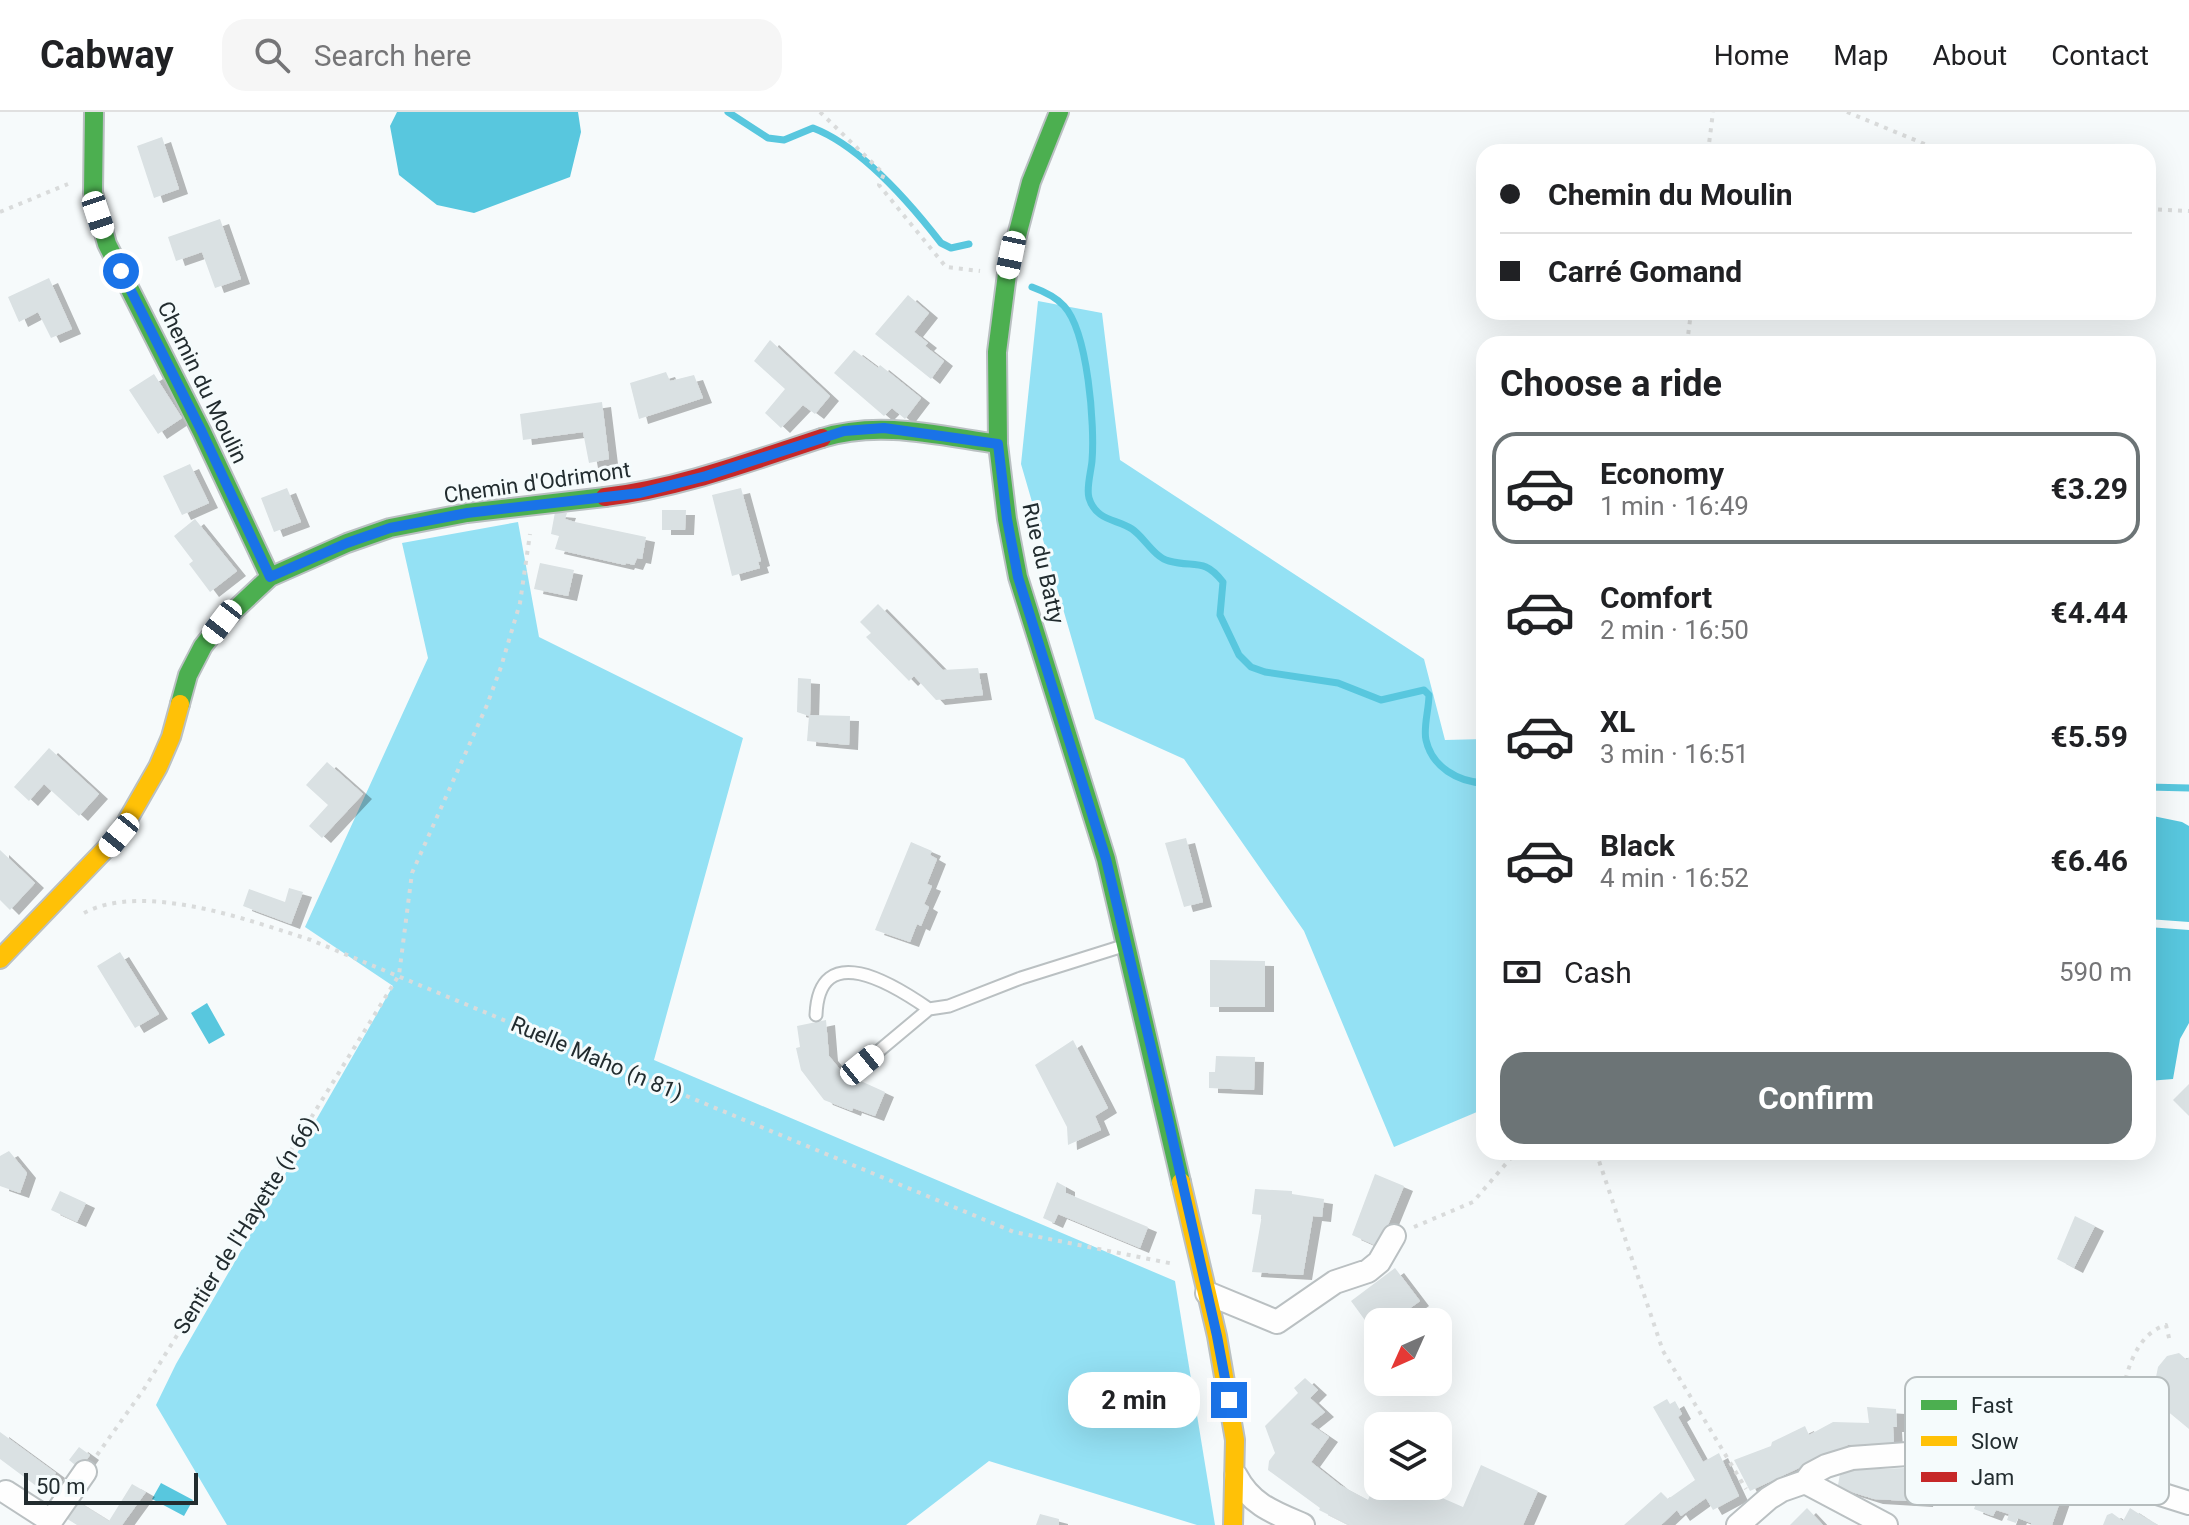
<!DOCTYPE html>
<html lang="en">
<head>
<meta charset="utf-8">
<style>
	:root { --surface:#fff; --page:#f6f6f6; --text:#202124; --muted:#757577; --line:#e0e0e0; --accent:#6c7476 }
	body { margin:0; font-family:Roboto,sans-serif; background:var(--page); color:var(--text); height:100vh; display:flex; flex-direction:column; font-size:30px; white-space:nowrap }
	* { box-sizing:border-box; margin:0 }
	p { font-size:26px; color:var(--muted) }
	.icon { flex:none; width:44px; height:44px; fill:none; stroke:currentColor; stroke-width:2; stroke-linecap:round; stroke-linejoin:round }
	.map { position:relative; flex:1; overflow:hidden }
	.panel { position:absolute; left:1476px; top:224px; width:680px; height:824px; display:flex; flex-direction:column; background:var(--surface); border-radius:24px; box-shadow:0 8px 32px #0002 }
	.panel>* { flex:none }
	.hud { position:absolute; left:1476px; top:32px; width:680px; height:176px; border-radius:24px; box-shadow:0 8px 32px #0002; display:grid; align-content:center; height:176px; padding:0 24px; background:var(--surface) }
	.needle { width:52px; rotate:225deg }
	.fabs { position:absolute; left:1364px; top:1196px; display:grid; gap:16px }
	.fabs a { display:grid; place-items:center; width:88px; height:88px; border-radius:16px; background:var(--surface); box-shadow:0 8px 32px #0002; font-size:40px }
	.scale { position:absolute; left:24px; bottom:20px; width:174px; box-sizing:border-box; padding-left:8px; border:4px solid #222c2f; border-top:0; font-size:22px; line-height:28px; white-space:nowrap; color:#222c2f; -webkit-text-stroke:6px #f5fbfc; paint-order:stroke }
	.end { position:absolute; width:36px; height:36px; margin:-18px; border:10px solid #1a73e8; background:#fff; box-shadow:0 0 0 4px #fff }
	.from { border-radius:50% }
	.bubble { position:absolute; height:56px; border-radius:24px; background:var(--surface); box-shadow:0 8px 32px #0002; font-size:26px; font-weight:700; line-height:56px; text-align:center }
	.car { position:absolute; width:24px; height:48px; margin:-24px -12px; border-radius:10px; box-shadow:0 0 6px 2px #0007; background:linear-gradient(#fff 24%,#345 0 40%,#fff 0 76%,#345 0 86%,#fff 0) }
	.hud b { display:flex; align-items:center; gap:28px; height:76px; font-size:30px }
	.hud b+b { border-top:2px solid var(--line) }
	.hud i { width:20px; height:20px; background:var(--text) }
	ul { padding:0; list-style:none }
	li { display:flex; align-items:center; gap:24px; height:112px; margin:0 16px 12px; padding:0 8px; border:4px solid transparent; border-radius:24px }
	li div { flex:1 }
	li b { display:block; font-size:30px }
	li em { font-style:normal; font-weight:700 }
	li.active { border-color:var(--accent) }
	li>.icon { width:72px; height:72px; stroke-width:1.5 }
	h2 { padding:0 24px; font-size:36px; line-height:96px }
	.pay { display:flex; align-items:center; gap:20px; height:88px; padding:0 24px; font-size:30px }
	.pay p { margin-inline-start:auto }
	.action { display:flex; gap:16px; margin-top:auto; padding:16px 24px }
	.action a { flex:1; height:92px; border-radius:24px; background:var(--accent); color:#fff; font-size:32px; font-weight:700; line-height:92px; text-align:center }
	header { display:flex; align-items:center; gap:48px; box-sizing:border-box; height:112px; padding:0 40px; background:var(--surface); border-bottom:2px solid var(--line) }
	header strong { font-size:38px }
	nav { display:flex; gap:44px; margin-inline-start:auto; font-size:28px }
	.search { width:560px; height:72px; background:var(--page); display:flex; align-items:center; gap:20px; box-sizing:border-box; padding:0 28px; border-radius:24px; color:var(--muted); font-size:30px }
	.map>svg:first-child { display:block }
</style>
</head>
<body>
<header>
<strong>Cabway</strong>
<div class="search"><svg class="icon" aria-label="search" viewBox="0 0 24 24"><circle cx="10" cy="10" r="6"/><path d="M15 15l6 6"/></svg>Search here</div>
<nav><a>Home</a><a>Map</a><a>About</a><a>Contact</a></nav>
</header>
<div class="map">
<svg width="2189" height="1413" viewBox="0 0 2189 1413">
	<defs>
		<filter id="shadow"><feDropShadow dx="9" dy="5" stdDeviation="0" flood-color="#0004"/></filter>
	</defs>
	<rect width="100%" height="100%" fill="#f6fafb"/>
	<path fill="#94e1f4" d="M1038,189L1102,201L1120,348L1424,547L1445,628L1484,627V997L1394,1035L1304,819L1184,647L1095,607L1021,352Z
		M518,410L539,525L743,626L654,948L1175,1169L1215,1413H1197L989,1349L906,1413H227L156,1293L176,1252L393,874L305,815L428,546L402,431Z"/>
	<path fill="#58c7de" d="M397,0H578L581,20L570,65L474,101L437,93L399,63L390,14Z
		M2148,703L2182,710L2189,714V810L2148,807Z
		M2148,815L2189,818V911L2180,927L2173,967L2148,969Z
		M207,891L225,923L209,932L191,901Z
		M161,1371L193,1388L184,1404L152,1387Z"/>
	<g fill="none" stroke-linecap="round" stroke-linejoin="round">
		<path stroke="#58c7de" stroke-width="7" d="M728,0L768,26L784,28L813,16C860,34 910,91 941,131L951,136L969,132
			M1032,175C1043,179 1056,185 1064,194C1088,220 1095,314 1092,349C1091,360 1086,376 1089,386C1096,409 1117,407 1132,417C1144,425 1154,445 1169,449C1194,456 1204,445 1223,470L1220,503L1239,543L1251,555L1265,560L1338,571L1381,588L1424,578L1429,583C1429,597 1423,616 1426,628C1432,655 1458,670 1484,671
			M2148,675L2189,676"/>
	</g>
	<path fill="#dae1e3" filter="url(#shadow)" d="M162,25L179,77L154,86L137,34Z
		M220,107L241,167L215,176L202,140L176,149L168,125Z
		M49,166L72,217L51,226L38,200L19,210L8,185Z
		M908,183L929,201L914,220L928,231L925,234L944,249L931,267L875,222Z
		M770,228L830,284L815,302L803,293L781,316L765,301L785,277L754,249Z
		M854,238L878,256L880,253L921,286L905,307L892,296L884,304L834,261Z
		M666,260L670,269L694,263L703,286L639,307L630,271Z
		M154,262L182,306L158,322L129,278Z
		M602,290L609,347L589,351L583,320L523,328L520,302Z
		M190,352L209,391L182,403L163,364Z
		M287,376L301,410L274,420L261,386Z
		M741,376L761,449L758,450L760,456L732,464L712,383Z
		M662,398H686L685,418H662Z
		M555,400L567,401L565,407L575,410L646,425L642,447L637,446L634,453L626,451L625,453L555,437L559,424L551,422Z
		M195,407L237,459L210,480L189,452L193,449L174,424Z
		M540,451L574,458L568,484L534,477Z
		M878,492L943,558L978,556L983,583L936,588L914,564L909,569L866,525L871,521L860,510Z
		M798,566L811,567L810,603L850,604L849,633L807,629L809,604L797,600Z
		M49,636L99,682L79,704L44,672L29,689L14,675Z
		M327,650L363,682L322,726L309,714L328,693L306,673Z
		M1186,726L1203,790L1184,795L1165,731Z
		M911,730L932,739L930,743L937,747L927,772L932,774L924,792L929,795L921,814L917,812L910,830L875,818Z
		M0,738L35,771L10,798L0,788Z
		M289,776L303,780L291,812L243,794L249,777L285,790Z
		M120,840L159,902L135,916L97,854Z
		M1210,848L1265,849V895H1210Z
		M826,908L829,944L843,961L885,980L875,1004L853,996L852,999L824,988L801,958L796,936L800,935L797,914Z
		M1073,928L1108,996L1095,1004L1101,1018L1068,1033L1067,1015L1035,953Z
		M1216,944L1255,945L1254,978L1209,976V960H1215Z
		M2189,972V1004L2173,988Z
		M9,1039L27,1061L20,1081L0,1074V1044Z
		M1375,1062L1404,1074L1379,1135L1352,1123Z
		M1057,1070L1066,1075V1081L1148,1115L1140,1136L1058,1102L1054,1111L1043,1106Z
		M1255,1077L1292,1079V1082L1324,1087L1322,1105L1313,1104L1303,1163L1252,1160L1262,1103L1252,1102Z
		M60,1079L86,1091L77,1110L51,1098Z
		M2075,1104L2095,1114L2074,1156L2057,1147Z
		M1395,1156L1420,1189L1391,1210H1378V1220L1375,1222L1351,1189Z
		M2179,1241L2187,1248L2189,1245V1317L2154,1288L2165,1274L2156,1265L2158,1255L2167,1244Z
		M1305,1266L1318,1278L1310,1286L1325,1300L1310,1312L1329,1325L1311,1350L1340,1373L1368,1388L1378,1364V1374H1396L1423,1386L1426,1379L1463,1395L1481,1353L1538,1379L1523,1413H1349L1319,1398L1320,1396L1268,1358L1269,1349L1275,1341L1265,1314L1298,1281L1294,1276Z
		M1667,1287L1670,1292L1675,1289L1682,1302L1678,1305L1703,1350L1719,1341L1739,1384L1713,1398L1706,1386L1681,1404L1677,1398L1661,1413H1624L1661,1380L1668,1387L1695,1368L1653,1295Z
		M1867,1295L1896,1297L1897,1315H1893L1894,1331L1848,1333L1750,1379L1734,1348L1771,1334L1772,1330L1805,1314L1809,1323L1833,1310L1869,1311Z
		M0,1320L56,1361L43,1379L0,1347Z
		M79,1335L90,1343L80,1357L69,1348Z
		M1906,1354L1968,1356L1965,1388L1925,1384L1924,1390L1874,1387L1842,1377L1838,1373L1840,1362L1845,1358L1906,1356Z
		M1988,1358L2007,1365L2004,1374L2015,1379L2017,1375L2040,1386L2043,1377L2062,1384L2052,1413H2031V1411L2018,1406L2016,1411L2007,1408L2009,1402L1996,1398L1993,1404L1974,1397Z
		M132,1372L146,1380L122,1413H77L61,1403L72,1386L109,1409Z
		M1807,1396L1823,1413H1790Z
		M2130,1396L2144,1405L2158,1413H2103L2107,1403L2112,1401L2123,1409Z
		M1040,1402L1059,1407V1413H1036Z"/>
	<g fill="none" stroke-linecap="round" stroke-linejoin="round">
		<g stroke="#bac0c2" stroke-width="15">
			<path id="lane" d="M816,903C819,826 893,872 929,897
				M862,953L929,897L949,894L1021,866L1123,834"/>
		</g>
		<g stroke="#bac0c2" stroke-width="26">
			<path id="street" d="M1207,1181L1277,1210L1335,1170L1368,1159L1379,1150L1394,1124
				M1236,1364C1251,1393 1275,1401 1303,1413
				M1805,1370L1886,1413
				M6,1380L51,1409
				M48,1413L85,1360
				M1738,1413L1769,1386L1782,1378L1805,1370L1811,1362L1826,1354L1852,1346L1921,1341L2043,1345L2189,1391"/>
		</g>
		<g stroke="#bac0c2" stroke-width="22">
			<path id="fast" d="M94,0L93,81L107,132L202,320L270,465
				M1059,0L1031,70L1007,162L997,240L998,332L1007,407L1018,465L1106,747L1181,1070
				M822,326C880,308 940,324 998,332
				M180,592L188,563L203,534L222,510L270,465L347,431L390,416L467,401L605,385"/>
		</g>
		<g stroke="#bac0c2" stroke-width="22">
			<path id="slow" d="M0,847L119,723L158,655L171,625L180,592
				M1181,1070L1217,1224L1235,1328L1233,1413"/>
		</g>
		<g stroke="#bac0c2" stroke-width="22">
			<path id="jam" d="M605,385C680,376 751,349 822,326"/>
		</g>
		<path stroke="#d9dbdb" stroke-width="4" stroke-dasharray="4 6" stroke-linecap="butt" d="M820,0L884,62L879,73L946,155L980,159
			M1847,0L1944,40
			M1708,40L1713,0
			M2148,97L2189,99
			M0,100L68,72
			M1687,232L1691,200
			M84,801C144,769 251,809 311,828L1014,1120L1174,1152
			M1596,1040L1663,1239L1746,1377
			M1414,1115L1473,1090L1516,1040
			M2099,1342C2106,1328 2116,1312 2119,1296C2125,1266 2133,1223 2166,1213L2170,1230
			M97,1343L144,1277L399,863L412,761L487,593L501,555L520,491L530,422"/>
		<use href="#lane" stroke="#fefefe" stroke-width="11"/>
		<use href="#street" stroke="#fefefe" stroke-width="22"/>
		<use href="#fast" stroke="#4caf50" stroke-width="18"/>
		<use href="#slow" stroke="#ffc107" stroke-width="18"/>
		<use href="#jam" stroke="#c62828" stroke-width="18"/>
	</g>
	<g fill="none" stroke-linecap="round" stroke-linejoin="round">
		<path stroke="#1a73e8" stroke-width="10" d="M121,159L202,320L270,465L347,431L390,416L467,401L640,381L706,364L844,319L884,316L998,332L1007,407L1018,465L1106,747L1165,994L1217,1224L1229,1288"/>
	</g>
	<g text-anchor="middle" stroke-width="6" stroke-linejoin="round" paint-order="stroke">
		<g font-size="22" fill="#222c2f" stroke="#f5fbfc">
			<text transform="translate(203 270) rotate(64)" y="8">Chemin du Moulin</text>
			<text transform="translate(537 370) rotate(-8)" y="8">Chemin d'Odrimont</text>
			<text transform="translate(1044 451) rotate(77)" y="8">Rue du Batty</text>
			<text transform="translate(597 946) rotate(23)" y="8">Ruelle Maho (n 81)</text>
			<text transform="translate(245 1113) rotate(-58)" y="8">Sentier de l'Hayette (n 66)</text>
		</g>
	</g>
	<rect x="1905" y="1265" width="264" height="128" rx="12" fill="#f5fbfc" stroke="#b6bdbe" stroke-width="2"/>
	<rect x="1921" y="1288" width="36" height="10" fill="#4caf50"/>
	<rect x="1921" y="1324" width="36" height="10" fill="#ffc107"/>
	<rect x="1921" y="1360" width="36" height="10" fill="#c62828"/>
	<g font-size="22" fill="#222c2f">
		<text x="1971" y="1301">Fast</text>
		<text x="1971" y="1337">Slow</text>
		<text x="1971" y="1373">Jam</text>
	</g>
</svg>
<div class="fabs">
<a><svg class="needle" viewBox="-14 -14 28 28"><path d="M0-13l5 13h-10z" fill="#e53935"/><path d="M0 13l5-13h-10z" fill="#757577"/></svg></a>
<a><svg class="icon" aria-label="layers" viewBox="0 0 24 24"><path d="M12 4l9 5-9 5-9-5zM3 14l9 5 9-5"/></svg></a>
</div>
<div class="scale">50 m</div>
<i class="end from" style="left:121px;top:159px"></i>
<i class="end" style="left:1229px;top:1288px"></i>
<div class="bubble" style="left:1068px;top:1260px;width:132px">2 min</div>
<i class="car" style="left:98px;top:103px;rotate:162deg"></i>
<i class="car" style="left:1011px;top:143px;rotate:192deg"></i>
<i class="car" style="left:222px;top:510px;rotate:218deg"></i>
<i class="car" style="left:119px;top:723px;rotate:219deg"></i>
<i class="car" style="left:862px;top:953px;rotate:51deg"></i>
<div class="hud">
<b><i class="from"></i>Chemin du Moulin</b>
<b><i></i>Carré Gomand</b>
</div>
<section class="panel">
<h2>Choose a ride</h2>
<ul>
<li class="active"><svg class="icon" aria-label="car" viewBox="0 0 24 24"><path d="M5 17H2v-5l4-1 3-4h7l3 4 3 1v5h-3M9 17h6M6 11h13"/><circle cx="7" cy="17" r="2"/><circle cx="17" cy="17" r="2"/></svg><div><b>Economy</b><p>1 min · 16:49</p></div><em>€3.29</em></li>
<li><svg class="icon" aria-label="car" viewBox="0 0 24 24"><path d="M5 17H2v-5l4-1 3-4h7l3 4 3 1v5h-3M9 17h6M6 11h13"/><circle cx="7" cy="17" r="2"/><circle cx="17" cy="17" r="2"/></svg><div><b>Comfort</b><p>2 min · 16:50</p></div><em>€4.44</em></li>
<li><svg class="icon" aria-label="car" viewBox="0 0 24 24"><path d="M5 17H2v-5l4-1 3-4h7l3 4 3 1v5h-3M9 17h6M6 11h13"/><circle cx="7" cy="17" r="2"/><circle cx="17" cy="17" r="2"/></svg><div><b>XL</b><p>3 min · 16:51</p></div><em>€5.59</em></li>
<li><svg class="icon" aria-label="car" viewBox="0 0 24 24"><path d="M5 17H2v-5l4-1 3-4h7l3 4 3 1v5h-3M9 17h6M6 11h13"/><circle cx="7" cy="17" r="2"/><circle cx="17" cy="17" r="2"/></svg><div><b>Black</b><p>4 min · 16:52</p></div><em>€6.46</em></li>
</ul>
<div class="pay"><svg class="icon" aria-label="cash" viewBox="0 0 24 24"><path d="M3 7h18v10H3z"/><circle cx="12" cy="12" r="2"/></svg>Cash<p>590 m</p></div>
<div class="action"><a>Confirm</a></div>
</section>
</div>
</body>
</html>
